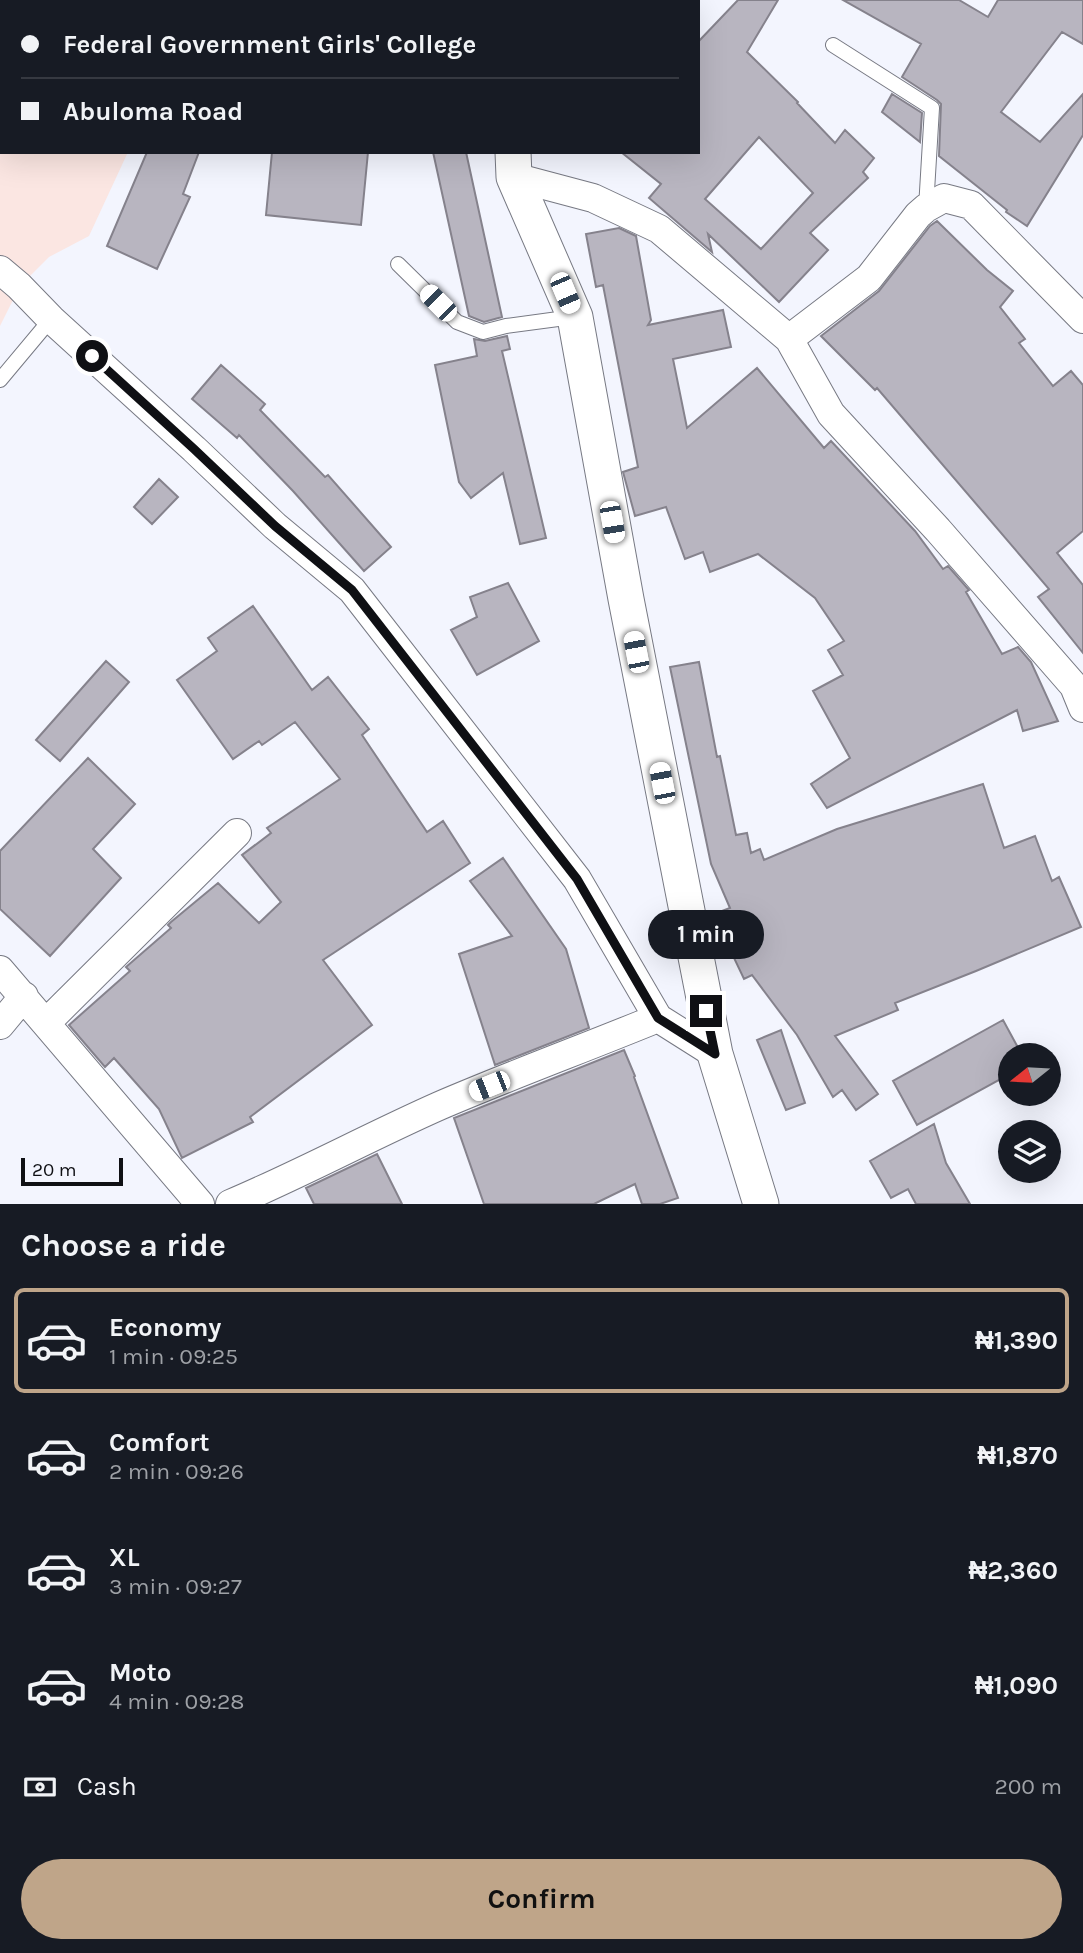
<!DOCTYPE html>
<html lang="en">
<head>
<meta charset="utf-8">
<style>
	:root { --surface:#171b24; --page:#242831; --text:#f1f3f6; --muted:#9ea1a6; --line:#363941; --accent:#bfa589 }
	body { margin:0; font-family:Karla,sans-serif; background:var(--page); color:var(--text); height:100vh; display:flex; flex-direction:column; font-size:26px; white-space:nowrap }
	* { box-sizing:border-box; margin:0 }
	p { font-size:23px; color:var(--muted) }
	.icon { flex:none; width:38px; height:38px; fill:none; stroke:currentColor; stroke-width:2; stroke-linecap:round; stroke-linejoin:round }
	.map { position:relative; height:1204px; overflow:hidden }
	.drawer { display:flex; flex-direction:column; background:var(--surface); flex:1 }
	.drawer>* { flex:none }
	.banner { position:absolute; left:0px; top:0px; width:700px; height:154px; box-shadow:0 7px 28px #0002; display:grid; align-content:center; height:154px; padding:0 21px; background:var(--surface) }
	.needle { width:46px; rotate:252deg }
	.controls { position:absolute; left:998px; top:1043px; display:grid; gap:14px }
	.controls a { display:grid; place-items:center; width:63px; height:63px; border-radius:50%; background:var(--surface); box-shadow:0 7px 28px #0002; font-size:35px }
	.scale { position:absolute; left:21px; bottom:18px; width:102px; box-sizing:border-box; padding-left:7px; border:4px solid #0f1014; border-top:0; font-size:19px; line-height:24px; white-space:nowrap; color:#0f1014; -webkit-text-stroke:5px #f3f5fe; paint-order:stroke }
	.end { position:absolute; width:32px; height:32px; margin:-16px; border:9px solid #0f1014; background:#fff; box-shadow:0 0 0 4px #fff }
	.from { border-radius:50% }
	.bubble { position:absolute; height:49px; border-radius:24px; background:var(--surface); box-shadow:0 7px 28px #0002; font-size:23px; font-weight:700; line-height:49px; text-align:center }
	.car { position:absolute; width:21px; height:42px; margin:-21px -10px; border-radius:9px; box-shadow:0 0 5px 2px #0007; background:linear-gradient(#fff 24%,#345 0 40%,#fff 0 76%,#345 0 86%,#fff 0) }
	.banner b { display:flex; align-items:center; gap:24px; height:66px; font-size:26px }
	.banner b+b { border-top:2px solid var(--line) }
	.banner i { width:18px; height:18px; background:var(--text) }
	ul { padding:0; list-style:none }
	li { display:flex; align-items:center; gap:21px; height:105px; margin:0 14px 10px; padding:0 7px; border:4px solid transparent; border-radius:10px }
	li div { flex:1 }
	li b { display:block; font-size:26px }
	li em { font-style:normal; font-weight:700 }
	li.on { border-color:var(--accent) }
	li>.icon { width:63px; height:63px; stroke-width:1.5 }
	h2 { padding:0 21px; font-size:32px; line-height:84px }
	.pay { display:flex; align-items:center; gap:18px; height:77px; padding:0 21px; font-size:26px }
	.pay p { margin-inline-start:auto }
	.action { display:flex; gap:14px; margin-top:auto; padding:14px 21px }
	.action a { flex:1; height:80px; border-radius:42px; background:var(--accent); color:#111; font-size:28px; font-weight:700; line-height:80px; text-align:center }
	.map>svg:first-child { display:block }
</style>
</head>
<body>
<div class="map">
<svg width="1083" height="1204" viewBox="0 0 1083 1204">
	<rect width="100%" height="100%" fill="#f3f5fe"/>
	<path fill="#fbe6e2" d="M0,0H200L199,2H2V152H128L89,236L49,257L20,286L0,326Z"/>
	<path fill="#b8b5c0" stroke="#85828c" stroke-width="2" fill-rule="evenodd" d="M738,0H778L747,52L798,102L797,103L835,143L845,130L874,158L863,172L868,178L810,233L828,250L779,302L708,234L712,252L649,198L661,184L621,152H698V42ZM759,137L813,193L761,249L705,199Z
		M843,0H959L988,17L998,0H1083V44L1062,32L1001,112L1040,142L1083,94V135L1027,226L1006,212L1007,210L939,156L941,104L937,100L902,77L921,44Z
		M892,94L922,113L920,142L882,112Z
		M147,152H199L183,194L190,197L157,269L107,246Z
		M272,152H368L361,225L266,215Z
		M433,152H466L502,317L484,322L469,316Z
		M937,221L987,270L1013,291L1000,307L1025,339L1019,343L1053,386L1071,371L1083,385V531L1057,553L1083,585V653L1038,597L1049,589L877,388L875,390L821,336L879,291L930,226Z
		M619,228L636,236L651,320L648,325L723,310L731,347L673,359L687,428L757,368L824,448L831,441L915,531L943,569L948,566L969,590L966,592L1002,654L1018,647L1031,662L1058,721L1023,731L1017,710L827,808L811,784L850,758L813,691L843,675L828,650L844,641L815,598L758,554L710,572L703,552L685,559L666,507L635,516L623,472L638,467L603,285L596,287L586,234Z
		M507,336L510,349L502,351L546,538L520,544L503,473L471,498L459,482L435,365L477,356L474,339L485,341Z
		M221,365L265,404L260,410L325,477L328,475L391,547L364,571L293,491L239,435L237,438L192,399Z
		M159,479L178,497L152,524L134,507Z
		M508,583L539,641L477,675L451,630L477,617L470,597Z
		M253,606L312,690L328,677L369,729L362,735L427,832L443,821L470,863L323,960L372,1025L250,1117L253,1122L182,1158L159,1109L114,1058L105,1067L69,1025L130,971L126,967L171,928L168,925L171,922L218,883L259,923L281,902L242,855L271,833L267,828L340,779L295,722L262,745L259,741L233,759L177,680L217,651L208,638Z
		M106,661L129,682L60,761L36,740Z
		M699,662L717,757L720,756L736,835L747,833L751,853L760,849L764,860L837,829L983,784L1004,848L1035,836L1052,881L1059,877L1081,927L976,971L895,1003L898,1010L835,1036L878,1094L856,1110L842,1090L833,1097L797,1035L752,975L744,979L727,943L723,945L711,915L730,908L711,864L670,667Z
		M88,758L135,804L93,849L121,878L50,956L0,909V851Z
		M503,858L566,949L589,1028L495,1065L459,954L512,936L470,881Z
		M1003,1020L1022,1055H1010V1074L917,1125L893,1081Z
		M781,1030L805,1103L786,1110L757,1040Z
		M624,1050L635,1076L634,1077L678,1198L660,1204H642L635,1184L594,1204H484L454,1118Z
		M934,1124L946,1163L970,1204H916L908,1189L891,1198L870,1161Z
		M377,1154L402,1204H314L306,1188Z"/>
	<g fill="none" stroke-linecap="round" stroke-linejoin="round">
		<g stroke="#777983" stroke-width="16">
			<path id="service" d="M833,45L932,108L926,208
				M398,264L457,322L483,332L506,326L573,317
				M0,380L51,319"/>
		</g>
		<g stroke="#777983" stroke-width="30">
			<path id="minor" d="M514,177L593,198L659,229L789,339L831,414L938,530L1074,686L1083,708
				M0,270L19,286L51,319L194,449L275,526L352,590L577,879L658,1018L715,1054
				M789,339L869,278L918,215L926,208L944,198L971,205L1083,319
				M0,970L200,1204
				M46,1023L237,833
				M0,1025L24,996
				M230,1204C301,1174 369,1137 439,1106C511,1075 585,1048 658,1018"/>
		</g>
		<g stroke="#777983" stroke-width="37">
			<path id="tertiary" d="M508,0V2
				M513,152L514,177L575,317L626,599L715,1054L761,1204"/>
		</g>
		<use href="#service" stroke="#fff" stroke-width="14"/>
		<use href="#minor" stroke="#fff" stroke-width="28"/>
		<use href="#tertiary" stroke="#fff" stroke-width="35"/>
	</g>
	<g fill="none" stroke-linecap="round" stroke-linejoin="round">
		<path stroke="#0f1014" stroke-width="9" d="M92,356L194,449L275,526L352,590L577,879L658,1018L715,1054L706,1011"/>
	</g>
</svg>
<div class="controls">
<a><svg class="needle" viewBox="-14 -14 28 28"><path d="M0-13l5 13h-10z" fill="#e53935"/><path d="M0 13l5-13h-10z" fill="#9ea1a6"/></svg></a>
<a><svg class="icon" aria-label="layers" viewBox="0 0 24 24"><path d="M12 4l9 5-9 5-9-5zM3 14l9 5 9-5"/></svg></a>
</div>
<div class="scale">20 m</div>
<i class="end from" style="left:92px;top:356px"></i>
<i class="end" style="left:706px;top:1011px"></i>
<div class="bubble" style="left:648px;top:910px;width:116px">1 min</div>
<i class="car" style="left:565px;top:293px;rotate:157deg"></i>
<i class="car" style="left:438px;top:303px;rotate:315deg"></i>
<i class="car" style="left:612px;top:522px;rotate:170deg"></i>
<i class="car" style="left:636px;top:652px;rotate:349deg"></i>
<i class="car" style="left:662px;top:783px;rotate:349deg"></i>
<i class="car" style="left:489px;top:1086px;rotate:248deg"></i>
<div class="banner">
<b><i class="from"></i>Federal Government Girls' College</b>
<b><i></i>Abuloma Road</b>
</div>
</div>
<section class="drawer">
<h2>Choose a ride</h2>
<ul>
<li class="on"><svg class="icon" aria-label="car" viewBox="0 0 24 24"><path d="M5 17H2v-5l4-1 3-4h7l3 4 3 1v5h-3M9 17h6M6 11h13"/><circle cx="7" cy="17" r="2"/><circle cx="17" cy="17" r="2"/></svg><div><b>Economy</b><p>1 min · 09:25</p></div><em>₦1,390</em></li>
<li><svg class="icon" aria-label="car" viewBox="0 0 24 24"><path d="M5 17H2v-5l4-1 3-4h7l3 4 3 1v5h-3M9 17h6M6 11h13"/><circle cx="7" cy="17" r="2"/><circle cx="17" cy="17" r="2"/></svg><div><b>Comfort</b><p>2 min · 09:26</p></div><em>₦1,870</em></li>
<li><svg class="icon" aria-label="car" viewBox="0 0 24 24"><path d="M5 17H2v-5l4-1 3-4h7l3 4 3 1v5h-3M9 17h6M6 11h13"/><circle cx="7" cy="17" r="2"/><circle cx="17" cy="17" r="2"/></svg><div><b>XL</b><p>3 min · 09:27</p></div><em>₦2,360</em></li>
<li><svg class="icon" aria-label="car" viewBox="0 0 24 24"><path d="M5 17H2v-5l4-1 3-4h7l3 4 3 1v5h-3M9 17h6M6 11h13"/><circle cx="7" cy="17" r="2"/><circle cx="17" cy="17" r="2"/></svg><div><b>Moto</b><p>4 min · 09:28</p></div><em>₦1,090</em></li>
</ul>
<div class="pay"><svg class="icon" aria-label="cash" viewBox="0 0 24 24"><path d="M3 7h18v10H3z"/><circle cx="12" cy="12" r="2"/></svg>Cash<p>200 m</p></div>
<div class="action"><a>Confirm</a></div>
</section>
</body>
</html>
